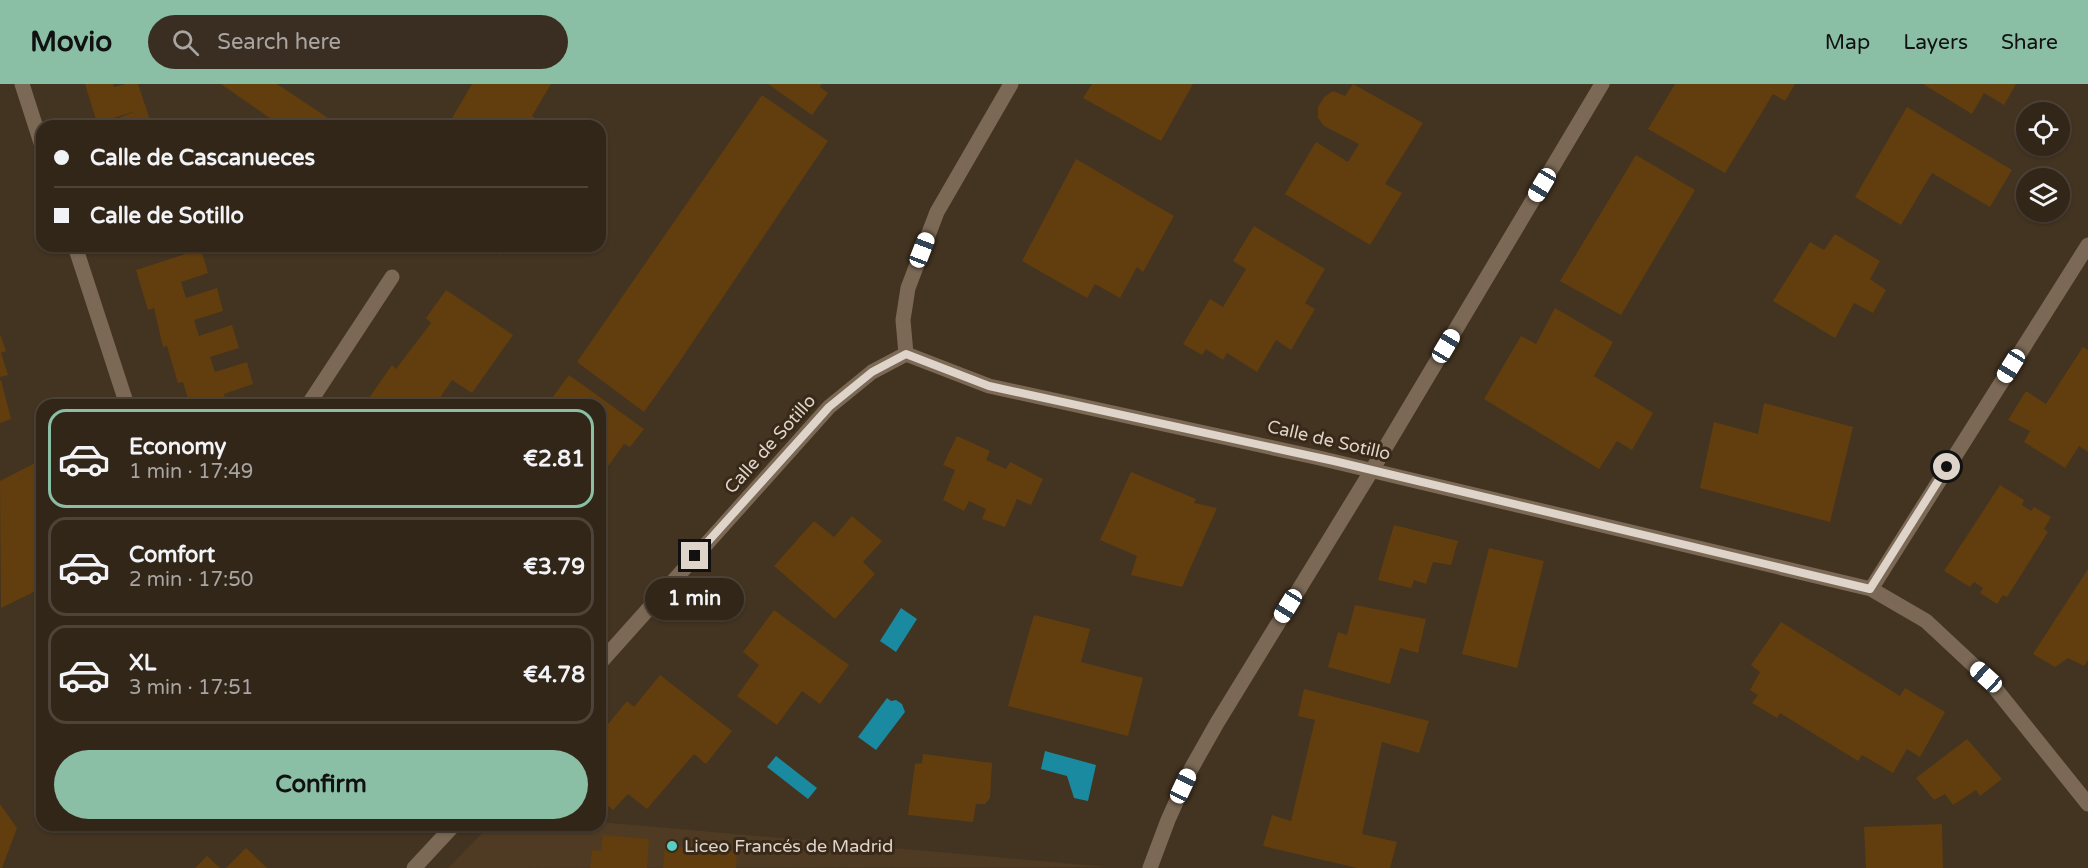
<!DOCTYPE html>
<html lang="en">
<head>
<meta charset="utf-8">
<style>
	:root { --surface:#322619; --page:#3a2e22; --text:#f1f3f6; --muted:#a8a5a2; --line:#4d4338; --accent:#8abfa5 }
	body { margin:0; font-family:"Varela Round",sans-serif; background:var(--page); color:var(--text); height:100vh; display:flex; flex-direction:column; font-size:22px; white-space:nowrap }
	* { box-sizing:border-box; margin:0 }
	p { font-size:20px; color:var(--muted) }
	.icon { flex:none; width:33px; height:33px; fill:none; stroke:currentColor; stroke-width:2; stroke-linecap:round; stroke-linejoin:round }
	.map { position:relative; flex:1; overflow:hidden }
	.sheet { position:absolute; left:36px; top:315px; width:570px; height:432px; display:flex; flex-direction:column; background:var(--surface); border-radius:18px; box-shadow:0 2px 4px #0004,0 0 0 2px var(--line) }
	.sheet>* { flex:none }
	.hud { position:absolute; left:36px; top:36px; width:570px; height:132px; border-radius:18px; box-shadow:0 2px 4px #0004,0 0 0 2px var(--line); display:grid; align-content:center; height:132px; padding:0 18px; background:var(--surface) }
	.controls { position:absolute; left:2016px; top:18px; display:grid; gap:12px }
	.controls a { display:grid; place-items:center; width:54px; height:54px; border-radius:50%; background:var(--surface); box-shadow:0 2px 4px #0004,0 0 0 2px var(--line); font-size:30px }
	.end { position:absolute; width:27px; height:27px; margin:-14px; border:8px solid #ded4ca; background:#111; box-shadow:0 0 0 3px #111 }
	.from { border-radius:50% }
	.bubble { position:absolute; height:42px; border-radius:21px; background:var(--surface); box-shadow:0 2px 4px #0004,0 0 0 2px var(--line); font-size:20px; font-weight:800; line-height:42px; text-align:center }
	.car { position:absolute; width:18px; height:36px; margin:-18px -9px; border-radius:8px; box-shadow:0 0 4px 2px #0007; background:linear-gradient(#fff 24%,#345 0 40%,#fff 0 76%,#345 0 86%,#fff 0) }
	.hud b { display:flex; align-items:center; gap:21px; height:57px; font-size:22px }
	.hud b+b { border-top:2px solid var(--line) }
	.hud i { width:15px; height:15px; background:var(--text) }
	ul { padding:10px 0 0; list-style:none }
	li { display:flex; align-items:center; gap:18px; height:99px; margin:0 12px 9px; padding:0 6px; border:3px solid var(--line); border-radius:18px }
	li div { flex:1 }
	li b { display:block; font-size:22px }
	li em { font-style:normal; font-weight:800 }
	li.active { border-color:var(--accent) }
	li>.icon { width:54px; height:54px; stroke-width:1.5 }
	.button { display:flex; gap:12px; margin-top:auto; padding:12px 18px }
	.button a { flex:1; height:69px; border-radius:36px; background:var(--accent); color:#111; font-size:24px; font-weight:800; line-height:69px; text-align:center }
	header { display:flex; align-items:center; gap:36px; box-sizing:border-box; height:84px; padding:0 30px; background:var(--accent); color:#111 }
	header strong { font-size:28px }
	nav { display:flex; gap:33px; margin-inline-start:auto; font-size:21px }
	.search { width:420px; height:54px; background:var(--page); display:flex; align-items:center; gap:15px; box-sizing:border-box; padding:0 21px; border-radius:33px; color:var(--muted); font-size:22px }
	.map>svg:first-child { display:block }
</style>
</head>
<body>
<header>
<strong>Movio</strong>
<div class="search"><svg class="icon" aria-label="search" viewBox="0 0 24 24"><circle cx="10" cy="10" r="6"/><path d="M15 15l6 6"/></svg>Search here</div>
<nav><a>Map</a><a>Layers</a><a>Share</a></nav>
</header>
<div class="map">
<svg width="2088" height="784" viewBox="0 0 2088 784">
	<rect width="100%" height="100%" fill="#433321"/>
	<path fill="#4f3a23" d="M600,738L1109,783L448,784L490,741H600Z"/>
	<path fill="#1a8aa1" d="M901,524L917,535L896,568L880,557Z
		M887,614L891,617L896,616L902,620L905,628L876,666L858,653Z
		M1045,667L1096,681L1088,717L1074,714L1067,692L1041,685Z
		M776,672L817,704L808,715L767,683Z"/>
	<path fill="#623e0e" d="M85,0H113L114,3L126,0H138L152,42H118L116,35L136,27L97,39Z
		M221,0H277L340,42H281Z
		M472,0H551L532,32L546,42H433L438,34L448,41Z
		M768,0H822L820,3L828,9L812,31Z
		M1092,0H1193L1161,57L1083,14Z
		M1353,0L1423,39L1385,100L1402,109L1370,161L1285,110L1316,58L1348,78L1359,60L1324,42L1318,34V23L1324,13L1333,7L1345,12Z
		M1675,0H1795L1785,17L1773,10L1725,89L1648,45Z
		M1923,0H2016L2004,21L1984,9L1972,30Z
		M762,11L828,57L678,280L644,328L577,278Z
		M1907,23L2012,86L1990,123L1932,89L1901,141L1855,113Z
		M1636,71L1695,106L1621,231L1560,197Z
		M1076,75L1174,132L1143,188L1137,183L1120,214L1095,200L1087,214L1022,177Z
		M1254,142L1325,185L1305,219L1315,225L1291,266L1276,256L1257,288L1227,269L1223,276L1206,265L1202,271L1183,260L1210,215L1223,223L1246,185L1233,177Z
		M1835,150L1880,177L1870,195L1886,206L1873,229L1854,219L1835,254L1773,217L1810,158L1824,166Z
		M486,162H506L500,171Z
		M201,165L208,189L181,198L186,214L217,204L223,227L194,236L199,252L232,241L239,264L210,273L215,288L247,278L253,300L224,310L227,321H190L183,298L178,299L167,262L163,263L154,224L148,226L136,186Z
		M446,206L513,251L472,309L452,296L435,321H364L392,281L396,285L431,239L426,234Z
		M1555,224L1613,258L1594,292L1653,329L1632,366L1617,357L1599,385L1484,315L1521,252L1536,260Z
		M0,250L6,267L1,269L8,291L0,293Z
		M2083,263L2088,266V368L2079,362L2065,384L2024,358L2030,347L2008,336L2026,307L2046,320Z
		M569,291L644,345L630,363L624,360L606,385L600,381V321H547Z
		M1,296L11,335L0,339V297Z
		M1764,319L1853,343L1830,438L1700,404L1714,338L1758,350Z
		M957,352L990,367L986,376L1006,385L1010,378L1043,395L1031,421L1017,415L1005,443L982,435L986,425L969,417L964,427L943,416L955,386L943,381Z
		M39,377L42,382V504L1,524L0,397Z
		M1131,388L1196,415L1194,419L1217,424L1182,503L1131,491L1137,472L1100,456Z
		M2000,401L2024,416L2022,421L2031,427L2034,423L2051,433L2044,445L2048,448L2007,513L2003,511L1997,520L1980,509L1983,504L1974,498L1970,503L1944,487Z
		M852,432L882,457L863,478L875,490L835,535L774,482L814,437L834,453Z
		M1394,441L1458,457L1451,481L1433,478L1426,500L1414,496L1411,504L1378,496Z
		M1489,464L1544,477L1517,584L1462,570Z
		M2088,485V576L2084,582L2068,574L2055,583L2033,570Z
		M1355,521L1426,535L1418,569L1400,564L1390,600L1328,583L1338,548L1347,551Z
		M774,526L849,581L820,620L802,607L777,641L737,612L759,581L743,568Z
		M1034,531L1090,545L1081,578L1143,594L1128,652L1008,622Z
		M1781,538L1900,612L1905,604L1945,628L1920,673L1907,665L1893,689L1862,671L1858,677L1780,629L1777,634L1752,619L1758,611L1750,606L1760,588L1751,581Z
		M660,591L732,647L706,680L694,670L647,725L628,710L613,726L600,715V650L627,617L634,623Z
		M1304,605L1429,637L1419,669L1382,658L1362,750L1397,758L1390,784H1357L1263,762L1272,731L1291,737L1315,636L1298,632Z
		M1967,655L2002,695L1980,712L1976,706L1953,721L1945,710L1934,716L1916,694Z
		M923,670L992,679L990,714L985,720H976L973,738L908,731L915,680L922,679Z
		M0,720L17,744L2,784H0Z
		M1942,740L1943,784H1866L1864,743Z
		M603,751L649,755L647,784H590L592,766L601,767Z
		M665,762L737,767L736,784H663Z
		M246,764L267,784H226Z
		M207,772L220,784H195Z"/>
	<g fill="none" stroke-linecap="round" stroke-linejoin="round">
		<path stroke="#7b6956" stroke-width="15" d="M22,0L42,62
			M75,162L127,321
			M906,270L989,302L1315,373L1871,505L1926,537L1986,593L2088,720
			M906,270L903,236L908,204L937,128L1011,0
			M308,321L392,193
			M1871,505L2088,161
			M600,579L829,323L872,288L906,270
			M414,784L454,741
			M1150,784L1168,736L1191,685L1217,639L1372,386L1602,0"/>
	</g>
	<g fill="none" stroke-linecap="round" stroke-linejoin="round">
		<path stroke="#ded4ca" stroke-width="8" d="M695,472L829,323L872,288L906,270L989,302L1334,377L1870,505L1947,383"/>
	</g>
	<circle fill="#57cec2" stroke="#382918" stroke-width="2" cx="672" cy="762" r="6"/>
	<g text-anchor="middle" stroke-width="6" stroke-linejoin="round" paint-order="stroke">
		<g font-size="18" fill="#ded4ca" stroke="#382918">
			<text transform="translate(1329 356) rotate(13)" y="6">Calle de Sotillo</text>
			<text transform="translate(770 360) rotate(-48)" y="6">Calle de Sotillo</text>
		</g>
		<g font-size="18" fill="#ded4ca" stroke="#382918" text-anchor="start">
			<text x="684" y="768">Liceo Francés de Madrid</text>
		</g>
	</g>
</svg>
<div class="controls">
<a><svg class="icon" aria-label="locate" viewBox="0 0 24 24"><circle cx="12" cy="12" r="6"/><path d="M12 2v4M12 18v4M2 12h4M18 12h4"/></svg></a>
<a><svg class="icon" aria-label="layers" viewBox="0 0 24 24"><path d="M12 4l9 5-9 5-9-5zM3 14l9 5 9-5"/></svg></a>
</div>
<i class="end from" style="left:1947px;top:383px"></i>
<i class="end" style="left:695px;top:472px"></i>
<div class="bubble" style="left:645px;top:494px;width:99px">1 min</div>
<i class="car" style="left:1542px;top:101px;rotate:211deg"></i>
<i class="car" style="left:922px;top:166px;rotate:21deg"></i>
<i class="car" style="left:1446px;top:262px;rotate:31deg"></i>
<i class="car" style="left:2011px;top:282px;rotate:212deg"></i>
<i class="car" style="left:1288px;top:522px;rotate:212deg"></i>
<i class="car" style="left:1986px;top:593px;rotate:312deg"></i>
<i class="car" style="left:1183px;top:702px;rotate:25deg"></i>
<div class="hud">
<b><i class="from"></i>Calle de Cascanueces</b>
<b><i></i>Calle de Sotillo</b>
</div>
<section class="sheet">
<ul>
<li class="active"><svg class="icon" aria-label="car" viewBox="0 0 24 24"><path d="M5 17H2v-5l4-1 3-4h7l3 4 3 1v5h-3M9 17h6M6 11h13"/><circle cx="7" cy="17" r="2"/><circle cx="17" cy="17" r="2"/></svg><div><b>Economy</b><p>1 min · 17:49</p></div><em>€2.81</em></li>
<li><svg class="icon" aria-label="car" viewBox="0 0 24 24"><path d="M5 17H2v-5l4-1 3-4h7l3 4 3 1v5h-3M9 17h6M6 11h13"/><circle cx="7" cy="17" r="2"/><circle cx="17" cy="17" r="2"/></svg><div><b>Comfort</b><p>2 min · 17:50</p></div><em>€3.79</em></li>
<li><svg class="icon" aria-label="car" viewBox="0 0 24 24"><path d="M5 17H2v-5l4-1 3-4h7l3 4 3 1v5h-3M9 17h6M6 11h13"/><circle cx="7" cy="17" r="2"/><circle cx="17" cy="17" r="2"/></svg><div><b>XL</b><p>3 min · 17:51</p></div><em>€4.78</em></li>
</ul>
<div class="button"><a>Confirm</a></div>
</section>
</div>
</body>
</html>
